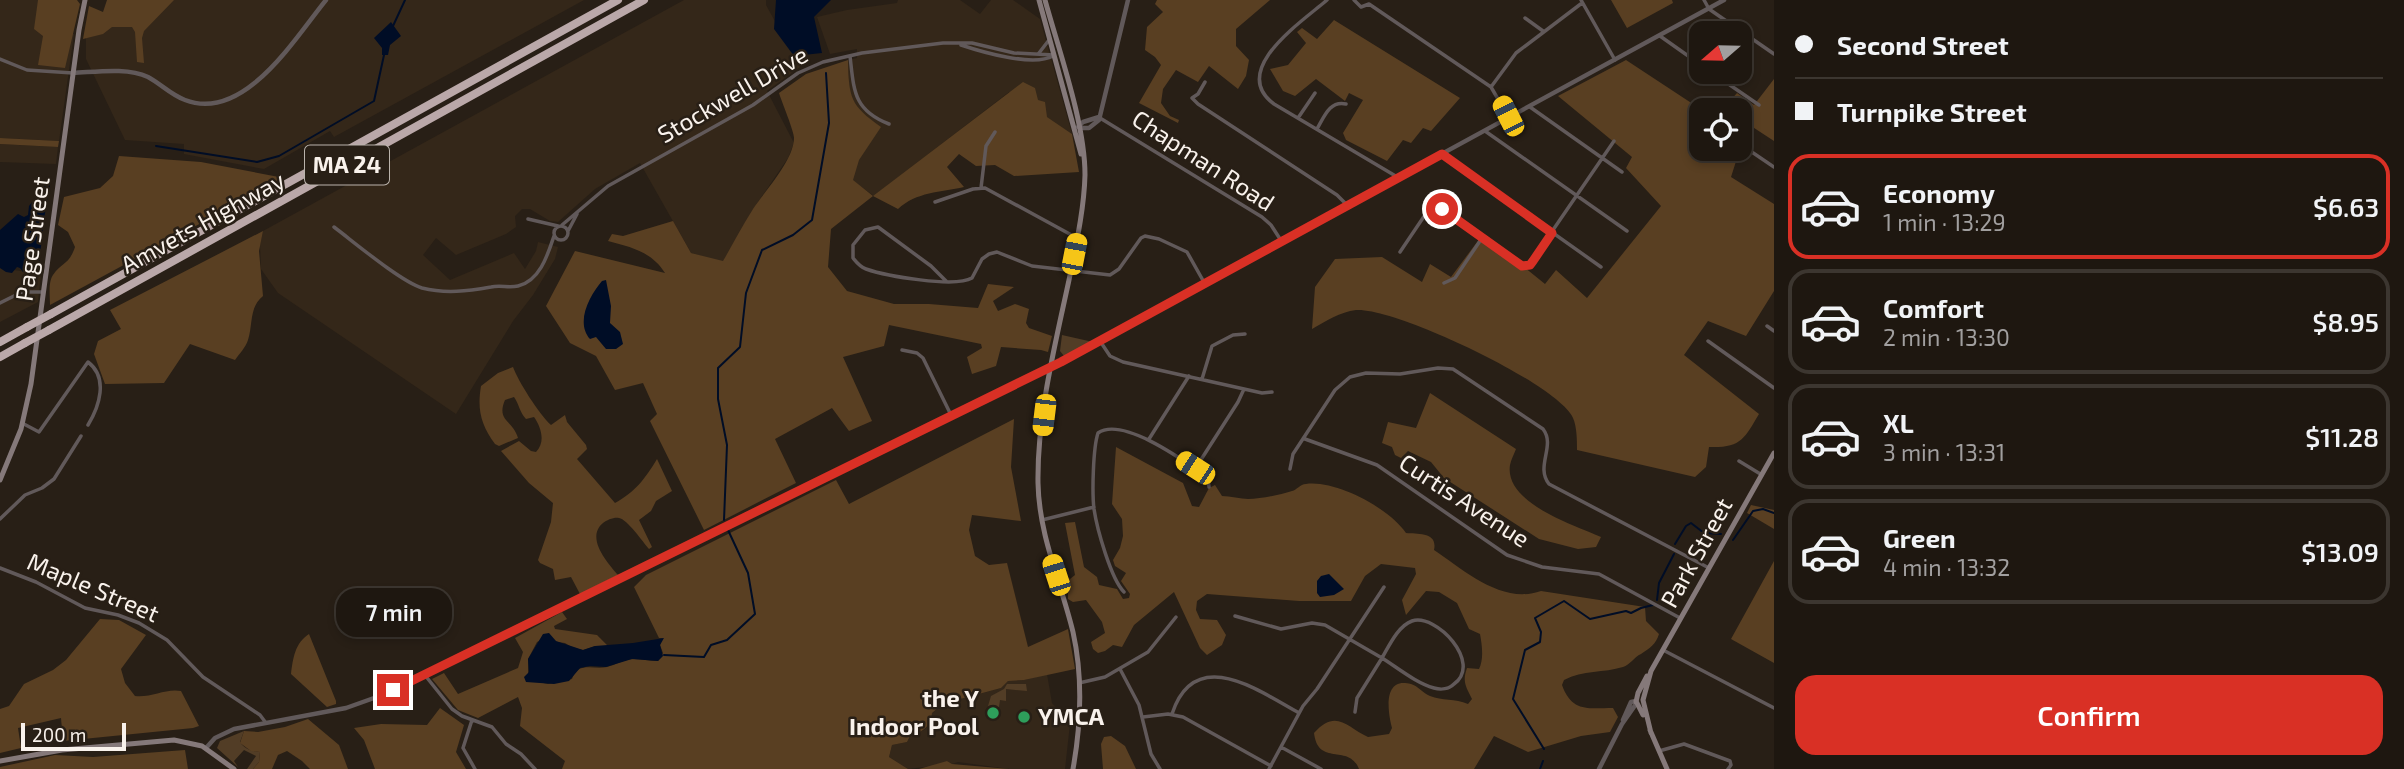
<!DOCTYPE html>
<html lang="en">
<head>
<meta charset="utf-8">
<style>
	:root { --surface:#1e1710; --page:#2b241e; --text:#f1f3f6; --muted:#a19f9f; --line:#3c3630; --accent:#d93025 }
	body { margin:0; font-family:"Exo 2",sans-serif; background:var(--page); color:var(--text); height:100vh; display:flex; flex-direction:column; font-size:26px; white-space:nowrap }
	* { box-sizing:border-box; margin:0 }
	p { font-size:23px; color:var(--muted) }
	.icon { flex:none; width:38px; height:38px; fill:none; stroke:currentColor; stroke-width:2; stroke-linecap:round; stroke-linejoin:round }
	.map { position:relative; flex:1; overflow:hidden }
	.sheet { display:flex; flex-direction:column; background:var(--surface); width:630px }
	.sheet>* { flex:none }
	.hud { display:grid; align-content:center; height:154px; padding:0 21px; background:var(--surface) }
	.needle { width:46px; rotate:250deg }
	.tools { position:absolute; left:1689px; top:21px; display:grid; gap:14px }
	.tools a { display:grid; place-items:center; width:63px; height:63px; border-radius:14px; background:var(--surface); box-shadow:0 4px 10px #0003,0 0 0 2px var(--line); font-size:35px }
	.scale { position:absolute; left:21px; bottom:18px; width:105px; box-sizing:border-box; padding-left:7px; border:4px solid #f9f2ec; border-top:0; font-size:19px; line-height:24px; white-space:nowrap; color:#f9f2ec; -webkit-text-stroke:5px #281f16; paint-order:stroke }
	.end { position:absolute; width:32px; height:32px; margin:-16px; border:9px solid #d93025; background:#fff; box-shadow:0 0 0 4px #fff }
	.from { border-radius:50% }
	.bubble { position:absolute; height:49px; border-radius:21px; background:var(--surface); box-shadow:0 4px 10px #0003,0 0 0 2px var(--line); font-size:23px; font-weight:600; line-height:49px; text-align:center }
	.car { position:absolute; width:21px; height:42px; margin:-21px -10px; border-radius:9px; box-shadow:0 0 5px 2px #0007; background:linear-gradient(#f5c518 24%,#345 0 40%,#f5c518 0 76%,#345 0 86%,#f5c518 0) }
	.hud b { display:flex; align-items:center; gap:24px; height:66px; font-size:26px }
	.hud b+b { border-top:2px solid var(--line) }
	.hud i { width:18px; height:18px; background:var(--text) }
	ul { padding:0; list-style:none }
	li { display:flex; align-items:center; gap:21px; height:105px; margin:0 14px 10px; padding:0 7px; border:4px solid var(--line); border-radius:21px }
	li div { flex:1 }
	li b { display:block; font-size:26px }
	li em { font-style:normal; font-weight:600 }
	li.on { border-color:var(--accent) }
	li>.icon { width:63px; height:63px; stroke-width:1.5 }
	.cta { display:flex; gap:14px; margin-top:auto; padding:14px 21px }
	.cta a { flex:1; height:80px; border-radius:21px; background:var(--accent); color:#fff; font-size:28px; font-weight:600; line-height:80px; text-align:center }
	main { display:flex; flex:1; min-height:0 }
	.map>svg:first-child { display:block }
</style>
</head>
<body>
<main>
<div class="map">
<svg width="1774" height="769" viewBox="0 0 1774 769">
	<rect width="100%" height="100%" fill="#281f16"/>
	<path fill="#342719" d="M0,0H49L43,30L74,34L59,141L0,138Z
		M146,0H584L334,137L330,131L264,169L184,154V144L125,140L86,59V31Z
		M684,0H766V5L800,67L767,91L794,143L788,158L752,211L723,262L691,253L640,163L595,189L558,222L550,221L530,209H522L515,216L516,227L506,234L456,255L436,238L423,255L450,280L514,253L525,269L536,251L538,242L558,247L555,259L533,295L513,321L456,414L278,293L261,269L260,245L263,231Z
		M898,0H960L980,14L991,0H1013L1040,19L1072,134L1009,92L874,196L853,181L848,60L857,58V49L830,54L817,17L847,10L897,3Z
		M0,144L58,147L56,164L0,162Z
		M0,268L41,274L38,302L0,322Z
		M1047,674L1052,703L1070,724L1065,769H1009L958,762L952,764L947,761L933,766L908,769L889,757L892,745L907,742L910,736L924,730L930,723L932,713L938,708L949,707L953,701L1001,688L1008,681L1024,680Z"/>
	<path fill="#523d26" d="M1062,335L1093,342L1064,356L1060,351Z
		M1007,684H1026L1027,691L1006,689V701L1000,700L999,707L988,706L991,696L1004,689Z
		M244,731L240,742C245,750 253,751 260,752L259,762L253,769H247L256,756L244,750L234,761L238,767L217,748L220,741Z"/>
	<path fill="#593f22" d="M38,0H77L80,4L65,68L38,65L43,36L34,29Z
		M107,0H174L144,31L142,38L144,63L137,62L135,32L132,27H112L103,34L83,39L89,6L103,12Z
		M1157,0H1270L1236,29V46L1249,60L1246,76L1238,89L1209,66L1198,82L1176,70L1163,89L1161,103L1170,116L1179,120L1178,123L1139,103L1161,65L1155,57L1145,50L1147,27L1163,12L1155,4Z
		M1611,0H1672L1673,3L1627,28Z
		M1334,20L1460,98L1431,131L1423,128L1411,143L1403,140L1387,161L1346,140L1343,133L1363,100L1349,93L1345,101L1316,79L1295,96L1283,91L1270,69L1288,65L1306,43L1297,32L1302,28L1317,39Z
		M848,60C849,98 850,105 881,127L859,160L853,180L873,196L1023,82L1035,88L1038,100L1045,102L1047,117L1072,134L1079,172L1014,176L995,165L976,166L959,154L947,167L964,187C941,192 916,192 898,209L873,196L831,229L828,267L847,291L894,304H929L978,308L988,284L1014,287L993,301L998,311L1015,304L1029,309L1026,323L1029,328L1052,336L1048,352L1041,350L1001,347L996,366L972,374L967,357L982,348L981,344L889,325L884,346L843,357L872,421L849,431L832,408L775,439L796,483L704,530L650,421L657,414L643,383L615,390L596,356L570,343L546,306L575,251L665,273C652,252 631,247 608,241L612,234L623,236L673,221L691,253L723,261C733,244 742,226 753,209C765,191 793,161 794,139C795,133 782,103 779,93L806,74Z
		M1626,60L1702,110L1701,149H1740V110H1722L1737,93L1754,105L1774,79V141L1748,124L1731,177L1774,204V291L1746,336L1708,321L1684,355L1759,414C1744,439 1741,448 1709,447L1706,467L1695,477L1577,450C1577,441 1577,427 1573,418C1558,384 1395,307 1356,310C1340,312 1326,321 1312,329L1315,287L1335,259L1382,257L1422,282L1430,264L1451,277L1483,234L1545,284L1556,270L1587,298L1661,206L1626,168L1632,157L1558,96Z
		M0,138L59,141L58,147L0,144Z
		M119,156L201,162L284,178L50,305C50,296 48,282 53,275C62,262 69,265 75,247L68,232L58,225L64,197L100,188L113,176Z
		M263,231L259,251L263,296C249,307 253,325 248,340C246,347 239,354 235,360L190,344L164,383L105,384L94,354L98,341L121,329L110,310Z
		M513,367C518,381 539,414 551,425L565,415L567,422L586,445L587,449L577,459L615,503C635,492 645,479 657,459L672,491L656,501L651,511L639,520L652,547L649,549C643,542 627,519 619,518C614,517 607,520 603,523C585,538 608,563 618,575L580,594L571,577L555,580L553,569L540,563L538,560L551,522L553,503L529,483L501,451L519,441L531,451L536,452C546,442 541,427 534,417L526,419C520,413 519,404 514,397L505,400C496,421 513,420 518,438L499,446L495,444C481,425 477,410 481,386L498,373Z
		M1430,393L1516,449C1514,454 1511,460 1510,465C1504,503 1574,525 1601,537L1596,547L1578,549L1539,539L1444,478L1431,462L1408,451L1401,458L1395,455L1392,447L1382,443L1388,422L1416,428Z
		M1014,419L1011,467L1021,521L972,515L969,530L975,556L989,565L1007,563L1028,647L1068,629L1075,669L1024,680L1008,681L1001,688L953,701L949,707L938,708L932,713C931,727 922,732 910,736L907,742L892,745L889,757L908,769H562L565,761L520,726L522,708L518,697L478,718L458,710L432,679L444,673L458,694L518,668L523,652L515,638L562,612L567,619L554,626L555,629L597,635L608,646H595L583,650L573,648L565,643L541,640L537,642L528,659V674L534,681L548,684L572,679C578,661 593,670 607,667C615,665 625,659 634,659C642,659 649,661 658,661L663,653L660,645L663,638H659L634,587L646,575L836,480L849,504Z
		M1116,447L1183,483L1192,506L1199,507L1209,488L1215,485L1222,496C1230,496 1241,499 1248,499C1261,499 1279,495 1292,491C1297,490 1300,484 1306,484C1336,480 1389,508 1406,533C1418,534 1438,532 1434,550C1464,570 1502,605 1541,591L1645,607L1646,621L1659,634C1656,644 1650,648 1641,654C1634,657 1630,665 1623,667C1604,673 1583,670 1564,680L1562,685C1572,713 1589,708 1613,708L1618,717L1610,732L1581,736L1528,752L1494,736L1474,769H1359C1349,743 1318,767 1314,733C1336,708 1347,727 1368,737L1389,734L1392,728C1388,713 1382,676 1411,684C1418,686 1423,693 1430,696C1442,701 1455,698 1468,704L1472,699C1466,687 1462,682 1467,668L1479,669C1484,659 1482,645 1480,634L1469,629L1457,603L1439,592L1426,591L1406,615L1402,600L1416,574L1415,568L1381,564L1365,576L1351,601H1299L1207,594L1197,601L1196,610L1200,619L1217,620L1226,635L1222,645L1207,655L1200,648L1174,592L1134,625L1122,647L1113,645L1105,651L1098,653L1093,649L1091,642L1105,633L1102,622L1086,600L1073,602L1068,599V590L1061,583V576L1063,574L1070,579L1075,575L1065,523L1075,522L1084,567L1097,577L1099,585L1117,589L1123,599L1129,598L1130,594L1121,581L1126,573L1115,566L1113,560L1120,548L1123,536L1122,519L1112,504Z
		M1751,505L1774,510V529L1747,513Z
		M1774,561V663L1731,639Z
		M100,619L119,620L146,635L121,669L125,683L135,696C151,698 166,688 181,691L199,726L193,728L63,741L61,718L18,728L21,748L0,753V709L9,706L24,684L53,670L66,660Z
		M309,634L336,701V704L327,707L291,674C293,658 295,643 309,634Z
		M440,708L464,725L456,752L466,769H375L364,740L354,728L381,724L427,725Z
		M308,719L339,745L348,769H310L302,761L287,751L278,755L272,769H253L259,762L260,752L251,751L240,743L244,731L258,732L285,727Z
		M1111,736L1125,746L1136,769H1103L1101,744L1104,737Z
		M185,750L188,769H0V767L55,755L93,757Z
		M947,761L952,764L1009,769H919Z"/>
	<path fill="#000d26" d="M776,0H831L814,17L822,53L794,56L774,29Z
		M391,22L401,36L390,45L388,55H382V48L374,38Z
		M47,182L50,185L44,219L38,274L35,280L31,281L28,273L23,272L20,268L17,267L12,273L6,272L0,268V230L18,214L24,217L28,215L29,206Z
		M606,280L611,306L610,323L620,332L623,344L616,349H606L596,337L590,339C575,322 590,295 602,281Z
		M1329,574L1344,589L1334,595L1320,597L1317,593V581L1321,576Z
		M549,633L556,641L583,650L595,646L633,643L664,638L660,645L663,656L658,661L632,659L606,667L590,666L580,668L569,681L554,684L526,682L524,677L529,672L528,659L543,634Z"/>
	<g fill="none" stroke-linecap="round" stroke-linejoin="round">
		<path stroke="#000d26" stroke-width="2" d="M393,26L405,0
			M156,146L257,162L279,156L374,101L384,55
			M724,520L727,445L718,399V368L740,347L746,293L762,250L793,235L812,220L829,123L826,73
			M1733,540L1753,511L1763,509L1774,513
			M1675,544L1686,526L1691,523L1704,533L1721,534
			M1657,600L1659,583L1674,554
			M664,655L704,657L711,645L727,640L755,614L748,573L728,530
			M1544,749L1513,699L1525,650L1540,642L1541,632L1535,618L1564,601L1590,619L1626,611L1631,613L1641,608L1653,605
			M1540,769L1543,761"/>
		<path stroke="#61595a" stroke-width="3.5" d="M1327,0C1303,21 1228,70 1274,104L1399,178
			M1354,0L1361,7L1369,4L1491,87L1509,118
			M1581,0L1615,60
			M1704,0L1709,9L1774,54
			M1525,18L1543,31
			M1660,36L1701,65
			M961,45C982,52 1033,67 1053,56
			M1039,53L1049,40
			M850,56C854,90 853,110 889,124
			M0,59L27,70L73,73
			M1711,72L1759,105
			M1205,82L1198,94L1192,98L1198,104L1337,195L1348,206
			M1491,87L1516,53L1582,3
			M1530,107L1622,172
			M1100,118L1262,217L1271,225L1282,242
			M1298,118L1315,93
			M1317,129C1324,117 1330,100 1346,104
			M1485,131L1627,231
			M1743,146L1774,167
			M1442,154L1601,267
			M981,188L986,146L995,132
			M935,202L973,189L985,188L1077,238
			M528,219L558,226
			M562,225L608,186L753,105L798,73L823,62L862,53L943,43H972L1014,53L1054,55
			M554 233a7 7 0 1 1 14 0a7 7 0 1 1-14 0Z
			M334,227C354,242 400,281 422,288C446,294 468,291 491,287C500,285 509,288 518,286C540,281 548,254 554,236
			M568,231L577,214
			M1400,252L1431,206L1434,205L1522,266L1529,265L1614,141
			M947,282L931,266L878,227L865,230L853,245V258C857,263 860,267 866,269C886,276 955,288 972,278L982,259L989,254L997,252L1032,266L1110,275L1119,269L1141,238L1145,236L1159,239L1187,252L1205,284
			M1444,283L1455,278L1482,238
			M0,303L22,292H43
			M1767,326L1774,331
			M1100,341L1110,356L1123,362L1262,393L1272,392
			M1708,341L1774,388
			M902,350L917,353L923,358L951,415
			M1202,379L1212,346L1233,335L1245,334
			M22,423L39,432L88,362C109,378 99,407 88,425
			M1149,439L1189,376
			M1305,439L1377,465L1507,555L1542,567L1599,574L1680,618
			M1739,461L1762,475
			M1195,469L1238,402L1244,389
			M1290,469L1293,454L1335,390L1350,377L1366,373L1400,374L1438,368L1453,369L1543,429C1556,446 1535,466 1549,484L1709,568
			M0,519L25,495L42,488L54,479L81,436
			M1042,520L1094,507
			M0,568L36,582L85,608L118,615L139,623L167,640L203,677L260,715L266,723
			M1124,592C1111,579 1097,529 1094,509C1092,493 1093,448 1098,433C1122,416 1183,460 1203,474L1208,479L1209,487
			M1235,616L1281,629L1312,623L1325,625L1382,658C1389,646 1398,626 1412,621C1436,613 1483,663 1454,684C1449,689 1441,690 1434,688C1416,683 1398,668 1382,658L1357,698L1355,712
			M1663,650L1774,708
			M1120,669L1139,705L1151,754L1160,769
			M424,674L452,709L462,716L492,727L506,744L521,754L535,769
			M1079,683L1105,677L1148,652L1176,617
			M1172,714C1195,644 1259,691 1299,713
			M1143,717L1168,714L1183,717L1271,766
			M472,720L463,748L475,769
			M1281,747L1321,769
			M1659,751L1684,744L1730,761L1731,765L1728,769
			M1269,769L1303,706L1317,689L1384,587"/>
		<path stroke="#61595a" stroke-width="4.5" d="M73,73C96,72 127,67 148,77C161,84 171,95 185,100C244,123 295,38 326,0
			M1078,127L1083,122L1099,117
			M1080,128H1089L1099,120L1128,0
			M1623,720L1631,702L1636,701
			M206,748L215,738L234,729L346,708L374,698L1060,362L1724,0
			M1599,769L1622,724L1636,704"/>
		<path stroke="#85797a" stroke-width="5" d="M1039,0L1081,154
			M1045,0C1059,51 1085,123 1085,175C1084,210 1076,245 1069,280C1055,345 1037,416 1038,483C1039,536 1061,582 1073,632C1083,677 1081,724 1073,769
			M0,480L21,429L31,384L79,30L85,0
			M1636,701L1643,715
			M1636,702L1638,693L1647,676
			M1650,730L1667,769
			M1651,733L1643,700L1651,671L1774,453
			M0,761L62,750L174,740L202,746L234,769"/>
		<path stroke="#baa8a9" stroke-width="8" d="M51,314L618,0
			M49,330L644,0
			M0,342L27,327
			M0,357L25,343"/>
		<path stroke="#baa8a9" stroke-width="8" d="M27,327L51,314
			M25,343L49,330"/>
	</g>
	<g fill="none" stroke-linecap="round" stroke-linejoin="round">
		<path stroke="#d93025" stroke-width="9" d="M393,690L1061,362L1442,154L1552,233L1533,261L1530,265L1522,266L1442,209"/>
	</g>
	<g fill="#2e9e5b" stroke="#281f16" stroke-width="2.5">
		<circle cx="993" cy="713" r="7"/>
		<circle cx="1024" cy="717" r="7"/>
	</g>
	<g text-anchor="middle" stroke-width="5" stroke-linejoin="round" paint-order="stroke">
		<rect fill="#281f16" stroke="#bab3ac" stroke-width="2" x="305" y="145.5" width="84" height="39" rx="5"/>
		<g font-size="23" font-weight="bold" fill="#f9f2ec">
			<text x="347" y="173">MA 24</text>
		</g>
		<g font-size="24" fill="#f9f2ec" stroke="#281f16">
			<text transform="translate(733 95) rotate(-30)" y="8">Stockwell Drive</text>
			<text transform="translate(1203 161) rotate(33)" y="8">Chapman Road</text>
			<text transform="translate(203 223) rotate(-29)" y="8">Amvets Highway</text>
			<text transform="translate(33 239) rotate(-82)" y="8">Page Street</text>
			<text transform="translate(1464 501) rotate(33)" y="8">Curtis Avenue</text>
			<text transform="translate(1697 553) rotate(-61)" y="8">Park Street</text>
			<text transform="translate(93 588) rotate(23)" y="8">Maple Street</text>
		</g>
		<g font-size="24" font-weight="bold" fill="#f9f2ec" stroke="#281f16" text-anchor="end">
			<text x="979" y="707">the Y<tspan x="979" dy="28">Indoor Pool</tspan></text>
			<text x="1038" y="725" text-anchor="start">YMCA</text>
		</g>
	</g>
</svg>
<div class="tools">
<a><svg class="needle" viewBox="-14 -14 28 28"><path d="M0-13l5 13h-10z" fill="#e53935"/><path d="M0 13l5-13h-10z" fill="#a19f9f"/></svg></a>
<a><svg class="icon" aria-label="locate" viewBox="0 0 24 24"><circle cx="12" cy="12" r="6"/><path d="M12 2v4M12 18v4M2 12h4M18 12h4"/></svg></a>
</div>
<div class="scale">200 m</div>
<i class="end from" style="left:1442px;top:209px"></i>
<i class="end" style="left:393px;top:690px"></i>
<div class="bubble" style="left:336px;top:588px;width:116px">7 min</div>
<i class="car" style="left:1508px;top:116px;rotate:333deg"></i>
<i class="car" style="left:1074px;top:254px;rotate:11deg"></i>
<i class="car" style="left:1044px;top:415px;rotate:187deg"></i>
<i class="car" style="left:1195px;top:468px;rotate:303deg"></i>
<i class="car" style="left:1056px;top:575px;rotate:342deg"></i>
</div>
<section class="sheet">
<div class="hud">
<b><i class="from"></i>Second Street</b>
<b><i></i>Turnpike Street</b>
</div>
<ul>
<li class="on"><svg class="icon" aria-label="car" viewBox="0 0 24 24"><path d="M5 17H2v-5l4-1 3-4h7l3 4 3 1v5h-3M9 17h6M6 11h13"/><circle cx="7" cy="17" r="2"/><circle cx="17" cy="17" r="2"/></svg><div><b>Economy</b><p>1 min · 13:29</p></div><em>$6.63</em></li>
<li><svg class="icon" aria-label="car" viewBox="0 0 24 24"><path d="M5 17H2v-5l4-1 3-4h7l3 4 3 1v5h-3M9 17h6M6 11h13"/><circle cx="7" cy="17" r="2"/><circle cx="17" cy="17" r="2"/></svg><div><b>Comfort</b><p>2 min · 13:30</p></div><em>$8.95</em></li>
<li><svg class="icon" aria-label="car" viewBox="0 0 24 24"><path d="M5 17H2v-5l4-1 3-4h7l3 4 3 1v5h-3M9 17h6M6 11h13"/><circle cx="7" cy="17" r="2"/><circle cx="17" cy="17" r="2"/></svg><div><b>XL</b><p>3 min · 13:31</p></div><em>$11.28</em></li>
<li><svg class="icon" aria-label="car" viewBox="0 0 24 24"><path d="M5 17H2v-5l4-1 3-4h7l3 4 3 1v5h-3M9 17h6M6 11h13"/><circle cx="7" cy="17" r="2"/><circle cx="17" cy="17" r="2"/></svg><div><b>Green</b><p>4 min · 13:32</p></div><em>$13.09</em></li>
</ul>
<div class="cta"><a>Confirm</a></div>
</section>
</main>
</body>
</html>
